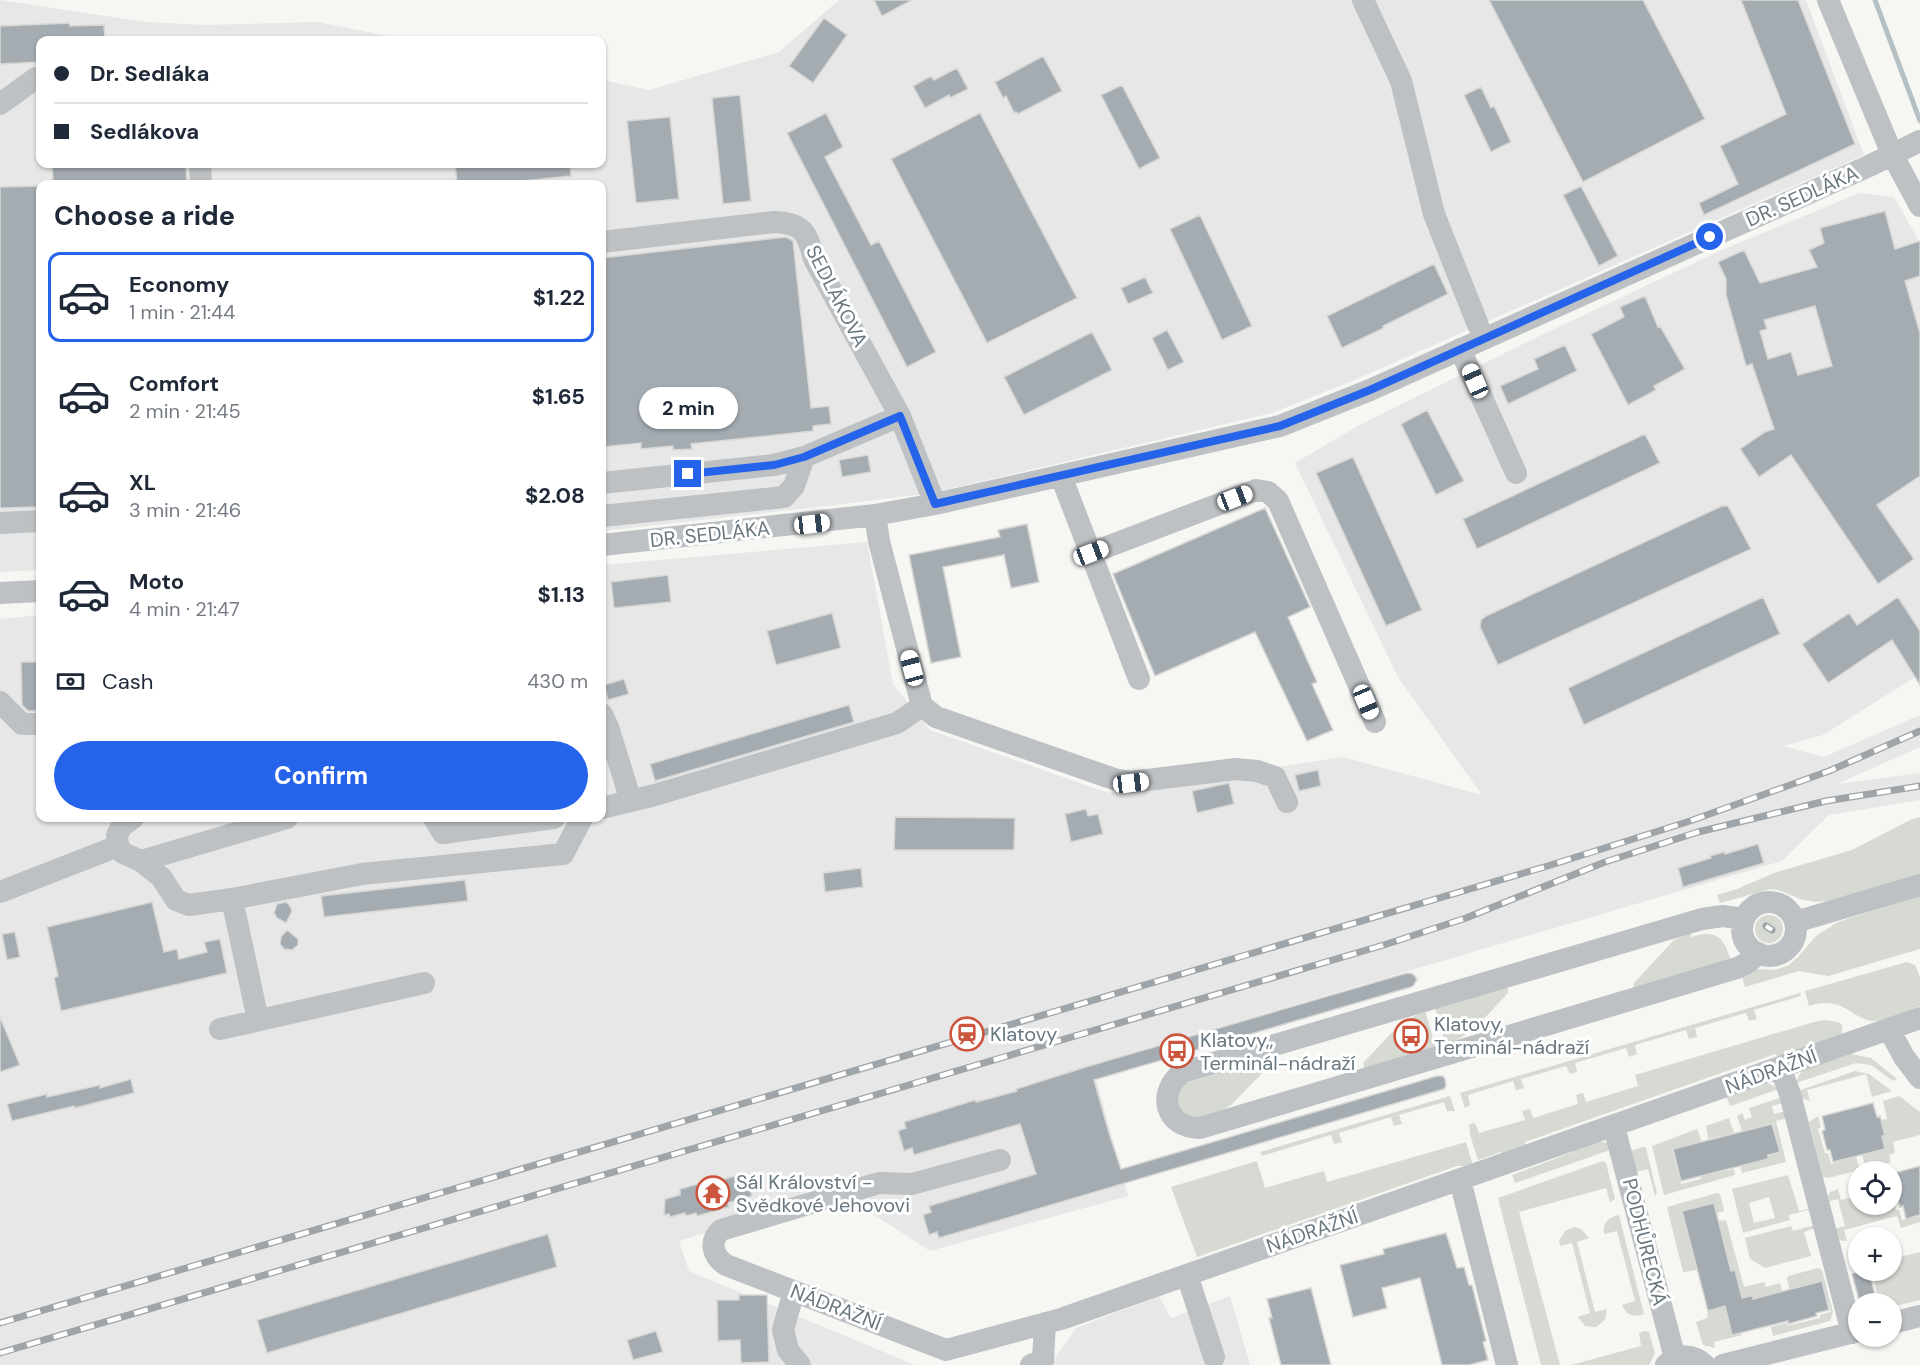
<!DOCTYPE html>
<html lang="en">
<head>
<meta charset="utf-8">
<style>
	:root { --surface:#fff; --page:#f6f6f7; --text:#1f2937; --muted:#747a83; --line:#e0e1e3; --accent:#2563eb }
	body { margin:0; font-family:"DM Sans",sans-serif; background:var(--page); color:var(--text); height:100vh; display:flex; flex-direction:column; font-size:22px; white-space:nowrap }
	* { box-sizing:border-box; margin:0 }
	p { font-size:20px; color:var(--muted) }
	.icon { flex:none; width:33px; height:33px; fill:none; stroke:currentColor; stroke-width:2; stroke-linecap:round; stroke-linejoin:round }
	.map { position:relative; flex:1; overflow:hidden }
	.details { position:absolute; left:36px; top:180px; width:570px; height:642px; display:flex; flex-direction:column; background:var(--surface); border-radius:12px; box-shadow:0 2px 4px #0004 }
	.details>* { flex:none }
	.banner { position:absolute; left:36px; top:36px; width:570px; height:132px; border-radius:12px; box-shadow:0 2px 4px #0004; display:grid; align-content:center; height:132px; padding:0 18px; background:var(--surface) }
	.controls { position:absolute; left:1848px; top:1161px; display:grid; gap:12px }
	.controls a { display:grid; place-items:center; width:54px; height:54px; border-radius:50%; background:var(--surface); box-shadow:0 2px 4px #0004; font-size:30px }
	.end { position:absolute; width:27px; height:27px; margin:-14px; border:8px solid #2563eb; background:#fff; box-shadow:0 0 0 3px #fff }
	.from { border-radius:50% }
	.bubble { position:absolute; height:42px; border-radius:21px; background:var(--surface); box-shadow:0 2px 4px #0004; font-size:20px; font-weight:700; line-height:42px; text-align:center }
	.car { position:absolute; width:18px; height:36px; margin:-18px -9px; border-radius:8px; box-shadow:0 0 4px 2px #0007; background:linear-gradient(#fff 24%,#345 0 40%,#fff 0 76%,#345 0 86%,#fff 0) }
	.banner b { display:flex; align-items:center; gap:21px; height:57px; font-size:22px }
	.banner b+b { border-top:2px solid var(--line) }
	.banner i { width:15px; height:15px; background:var(--text) }
	ul { padding:0; list-style:none }
	li { display:flex; align-items:center; gap:18px; height:90px; margin:0 12px 9px; padding:0 6px; border:3px solid transparent; border-radius:12px }
	li div { flex:1 }
	li b { display:block; font-size:22px }
	li em { font-style:normal; font-weight:700 }
	li.on { border-color:var(--accent) }
	li>.icon { width:54px; height:54px; stroke-width:1.5 }
	h2 { padding:0 18px; font-size:27px; line-height:72px }
	.pay { display:flex; align-items:center; gap:15px; height:66px; padding:0 18px; font-size:22px }
	.pay p { margin-inline-start:auto }
	.button { display:flex; gap:12px; margin-top:auto; padding:12px 18px }
	.button a { flex:1; height:69px; border-radius:36px; background:var(--accent); color:#fff; font-size:24px; font-weight:700; line-height:69px; text-align:center }
	.map>svg:first-child { display:block }
</style>
</head>
<body>
<div class="map">
<svg width="1920" height="1365" viewBox="0 0 1920 1365">
	<rect width="100%" height="100%" fill="#f6f6f3"/>
	<path fill="#e6e7e6" d="M0,0L145,22L206,25L317,22L408,40H40V164H602V80L649,90L779,52L839,0H1806L1864,155L1359,378L1272,413L932,493L826,506L602,531V184H40V570L0,572Z
		M1860,193L1894,197L1920,243V674L1823,735L1783,746L1824,757L1920,715V747L1837,784L1920,773V800L1829,815L1782,861L1092,1064L1128,1196L930,1251L839,1192L679,1241L689,1271L915,1365H0V619L40,615V818H602V565L867,542L893,684L930,730L1108,793L1343,757L1482,795L1398,677L1295,463L1358,426L1533,339L1724,249Z
		M1159,1296L1171,1318L1230,1296L1250,1365H1050L1076,1328Z"/>
	<path fill="#d6dad3" fill-rule="evenodd" d="M1920,817V875L1828,901L1815,902L1800,899L1781,891L1771,889L1720,903L1717,895L1737,889L1774,873L1852,850L1910,820Z
		M1920,895V949L1828,976L1799,971L1745,987L1741,973L1758,969L1775,970L1789,965L1798,957L1816,936L1838,922Z
		M1755 929a14 14 0 1 1 28 0a14 14 0 1 1-28 0Z
		M1690,932L1691,937C1717,929 1724,937 1731,961L1634,988V983L1674,940Z
		M1907,962L1915,965L1920,977V1006L1879,1021C1851,1023 1847,994 1809,1006L1805,991Z
		M1506,987L1508,989V993C1489,1013 1472,1035 1446,1045L1435,1008Z
		M1800,993L1801,996L1754,1010L1757,1019L1749,1021L1746,1013L1695,1028L1697,1037L1689,1039L1686,1030L1635,1045L1637,1054L1629,1057L1626,1048L1575,1063L1577,1072L1570,1074L1566,1066L1521,1079L1524,1088L1516,1090L1513,1081L1468,1095L1470,1105L1465,1108L1460,1093Z
		M1425,1011L1436,1048L1364,1069L1363,1063L1402,1022Z
		M1825,1020L1838,1022L1842,1025V1034L1780,1058L1775,1054L1525,1142V1148L1503,1156L1501,1152L1478,1160L1470,1135L1469,1124L1475,1123L1479,1133L1525,1120L1522,1111L1530,1109L1533,1118L1578,1104L1576,1095L1583,1093L1586,1102L1638,1086L1635,1075L1814,1022Z
		M1851,1054L1871,1058L1897,1079L1893,1081L1871,1065L1856,1063L1796,1083L1801,1071Z
		M1276,1056V1059L1231,1105L1223,1110L1195,1119L1176,1108L1182,1084Z
		M1855,1071L1869,1074L1892,1091L1872,1097L1866,1074L1807,1090L1810,1101L1800,1098L1798,1091Z
		M1768,1083L1779,1089L1730,1106L1726,1096Z
		M1450,1096L1455,1111H1447L1444,1102L1399,1115L1402,1124L1394,1126L1391,1117L1339,1133L1342,1142L1334,1144L1331,1135L1262,1156L1260,1152Z
		M1899,1096L1920,1112V1135L1893,1142L1895,1153L1889,1155L1891,1162L1866,1169L1862,1155L1885,1149L1882,1136L1885,1135L1881,1120L1887,1119L1883,1101Z
		M1782,1097L1783,1103L1772,1106L1774,1114L1786,1111L1787,1118L1776,1121L1786,1162L1742,1173L1740,1166L1768,1159V1156L1780,1152L1773,1123L1750,1129V1132L1743,1134L1737,1116L1742,1113L1745,1120L1752,1117L1749,1108Z
		M1818,1116L1821,1127L1818,1129L1825,1153H1828L1831,1164L1856,1156L1860,1170L1828,1178L1823,1177L1809,1122Z
		M1729,1118L1734,1133L1708,1139L1706,1126Z
		M1697,1129L1701,1140V1144L1693,1147L1692,1144L1672,1149L1681,1184L1701,1179V1176L1734,1169L1735,1175L1664,1195L1652,1146Z
		M1598,1141L1607,1143L1613,1149L1515,1183L1512,1175L1573,1152L1577,1147Z
		M1466,1142L1473,1166H1457L1197,1257L1171,1187L1257,1161L1265,1188L1324,1171L1327,1182Z
		M1643,1147L1646,1148L1657,1193L1655,1196L1648,1169L1635,1172L1630,1151Z
		M1603,1161L1606,1163L1615,1199L1610,1202L1606,1188L1519,1212L1560,1365H1541L1498,1198Z
		M1788,1175L1799,1211L1811,1208V1209L1789,1215L1790,1220L1743,1233L1732,1189ZM1769,1197L1775,1218L1754,1223L1749,1203Z
		M1838,1189L1841,1200L1858,1196V1204H1892V1193L1896,1210H1899L1902,1220L1920,1216V1222L1901,1228L1897,1216L1844,1230L1847,1241C1838,1242 1836,1236 1834,1229L1845,1226L1838,1199L1826,1202L1830,1192Z
		M1717,1193L1720,1194L1724,1210L1722,1212L1716,1213L1713,1203L1682,1211L1692,1248L1700,1269L1685,1272H1683L1667,1207Z
		M1619,1215L1644,1314C1634,1318 1626,1315 1622,1305L1635,1301L1617,1231L1604,1234C1602,1223 1609,1217 1619,1215Z
		M1726,1220L1744,1287L1764,1282L1766,1287L1780,1283L1782,1291L1753,1299L1752,1295L1743,1298L1739,1302L1735,1270L1731,1271L1719,1221Z
		M1815,1225L1816,1228L1804,1232L1811,1256L1765,1268L1750,1259L1745,1238L1791,1226L1793,1231Z
		M1575,1227L1581,1229L1589,1238L1577,1242L1595,1312L1607,1309L1605,1320L1596,1327L1585,1326L1578,1317L1590,1313L1572,1243L1560,1246L1559,1241L1565,1231Z
		M1920,1252V1300L1892,1307V1304H1858L1878,1297L1871,1271L1892,1270V1259Z
		M1818,1268L1822,1270L1833,1312L1830,1321L1773,1336L1771,1327L1786,1323L1787,1326L1820,1318V1315L1831,1312L1821,1281L1790,1290L1787,1279L1788,1276Z
		M1725,1306L1732,1335L1741,1333L1742,1335L1714,1342L1715,1348L1703,1345L1696,1322L1707,1318L1708,1311Z
		M1645,1331L1649,1332L1655,1353L1649,1365H1571L1641,1346L1639,1333Z"/>
	<g fill="none" stroke-linecap="round" stroke-linejoin="round">
		<path stroke="#b4c0c3" stroke-width="5" d="M1875,0L1920,121"/>
	</g>
	<path fill="#a5acb1" stroke="#d7d7d6" stroke-width="1.5" fill-rule="evenodd" d="M874,0H912L882,16Z
		M1489,0H1643L1705,119L1583,182Z
		M1741,0H1798L1855,144L1704,215L1699,203L1738,184L1720,146L1786,114Z
		M824,18L847,35L813,83L789,66Z
		M69,23L70,26L104,25L105,40H40V62L0,64V26Z
		M1043,56L1062,91L1018,114L1016,112L1014,113L1006,96L1003,98L995,82Z
		M957,68L968,89L950,98L949,95L925,108L913,86L931,76L934,80Z
		M1122,85L1160,158L1139,169L1101,95Z
		M1481,87L1491,108L1494,106L1511,142L1491,152L1464,95Z
		M740,95L751,201L723,204L712,98Z
		M826,113L843,147L825,157L871,245L879,241L936,352L907,367L787,133Z
		M980,113L1077,298L987,343L891,159Z
		M670,117L679,199L636,203L627,121Z
		M52,164H186L187,184H53Z
		M455,164H570L571,176L523,181L524,184H457Z
		M40,186V507L0,508V187Z
		M1581,186L1618,256L1599,266L1563,195Z
		M1885,211L1895,249L1920,241V276L1905,281L1920,333V476L1877,505L1914,559L1878,584L1791,455L1759,477L1740,449L1765,432L1774,429L1752,364L1746,366L1726,295V279L1718,262L1744,250L1760,283L1817,267L1809,250L1824,243L1820,228ZM1815,306L1832,366L1798,375L1791,352L1768,359L1760,331L1767,329L1764,320Z
		M1200,215L1252,326L1222,340L1170,229Z
		M786,237L793,241L811,408L829,406L831,424L813,426V431L691,444L692,449L673,450V446L641,449V443L602,447V258Z
		M1434,264L1448,294L1383,326L1384,328L1342,348L1327,316Z
		M1145,277L1153,293L1128,304L1121,288Z
		M1645,296L1658,327L1660,326L1685,369L1654,386L1656,390L1628,405L1591,334L1624,317L1620,307Z
		M1167,330L1184,362L1168,370L1152,338Z
		M1092,332L1112,370L1024,415L1004,377Z
		M1565,345L1577,371L1508,404L1500,386L1538,369L1534,359Z
		M1427,410L1464,481L1436,495L1401,424Z
		M1645,434L1660,463L1477,549L1463,519Z
		M868,455L871,472L842,477L839,460Z
		M1353,457L1422,610L1386,626L1316,473Z
		M1722,506H1728L1751,549L1498,665L1480,627L1481,620L1486,616Z
		M1265,508L1310,607L1288,617L1317,682L1312,684L1333,730L1307,741L1255,632L1155,676L1113,574Z
		M1027,524L1039,582L1011,588L1004,555L943,567L961,657L931,663L909,555L1000,537L998,530Z
		M668,575L671,602L614,608L611,582Z
		M1763,597L1780,634L1584,725L1568,688Z
		M1898,597L1920,631V685L1892,640L1828,683L1802,644L1849,613L1857,625Z
		M832,613L841,648L776,665L767,631Z
		M21,662H40V711H28L22,705Z
		M624,679L629,694L608,700L604,685Z
		M849,705L854,722L655,781L650,764Z
		M1318,770L1321,786L1299,791L1295,775Z
		M1229,783L1234,804L1197,813L1192,791Z
		M1086,809L1088,816L1098,814L1103,834L1071,842L1065,814Z
		M895,817L1015,818L1014,850H894Z
		M1758,844L1764,863L1683,887L1678,868L1711,858L1710,856L1724,852L1725,854Z
		M861,868L863,887L825,892L823,873Z
		M465,880L468,901L324,917L321,896Z
		M152,902L164,952L177,949L179,959L207,952L204,942L220,939L227,973L61,1011L54,978L58,976L47,927Z
		M286,902L290,906L292,911L286,923L277,918L274,913L277,904Z
		M287,930L298,939V945L292,950L284,949L280,944L281,937Z
		M15,932L20,957L7,960L2,934Z
		M1407,973L1413,974L1417,979L1414,985L1411,987L1094,1080L1109,1133L1121,1169L1437,1076H1443L1445,1079L1446,1086L1444,1089L939,1238L937,1232L929,1235L923,1215L931,1212L929,1206L1036,1174L1020,1124L914,1155L912,1148L904,1151L898,1131L906,1128L904,1122L975,1100L976,1102L1017,1091L1016,1089L1089,1066Z
		M0,1017L20,1065L0,1072Z
		M131,1079L134,1093L75,1108L74,1106L12,1121L7,1104L47,1094V1097L100,1085V1088Z
		M1873,1103L1877,1117L1880,1116L1885,1136H1882L1885,1149L1833,1162L1830,1150H1827L1822,1131L1825,1130L1822,1116Z
		M1772,1124L1780,1152L1768,1155V1159L1681,1181L1673,1149Z
		M1920,1166V1215L1906,1219L1903,1206L1900,1207L1894,1187L1897,1186L1894,1173Z
		M745,1173L752,1196L728,1203L729,1207L697,1216L696,1213L686,1216L685,1213L670,1217L669,1214L664,1215L665,1199L680,1195V1189L718,1178V1181Z
		M1714,1203L1731,1271L1735,1270L1742,1298L1753,1295V1299L1822,1281L1829,1310L1816,1313L1817,1316L1788,1324V1321L1732,1335L1725,1306L1708,1311L1682,1211Z
		M1446,1233L1457,1268L1464,1267L1469,1285H1472L1486,1341L1483,1342L1488,1360L1469,1365H1442L1420,1278L1382,1288L1387,1308L1353,1317L1340,1265L1384,1254L1383,1249Z
		M548,1234L557,1267L267,1353L257,1320Z
		M1864,1270H1869L1875,1295L1859,1300L1852,1274Z
		M1311,1288L1331,1365H1281L1269,1318H1272L1267,1299Z
		M739,1295H767L769,1362L741,1363L740,1340L718,1341L717,1300H739Z
		M656,1331L663,1352L633,1360L627,1340Z"/>
	<g fill="none" stroke-linecap="round" stroke-linejoin="round">
		<path stroke="#bdc1c4" stroke-width="22" d="M1363,0L1401,81L1434,214L1478,325
			M1828,0L1892,154L1920,206
			M0,104L36,78L40,77
			M200,164L201,184
			M602,242L774,222C804,223 807,233 814,259L900,416L935,504
			M1460,349L1516,473
			M1061,476L1139,679
			M602,483L774,465L804,457L900,416
			M875,515L879,541L922,706L936,717L1117,780L1131,782L1236,769L1257,771L1275,777L1287,802
			M602,516L784,497L794,486L804,457
			M0,523L40,521
			M602,545L875,515L935,504L1280,426L1370,390L1869,166L1920,141
			M1091,553L1256,490L1268,492L1278,501L1375,722
			M0,593L40,591
			M0,702L22,724H40
			M602,714L608,727L631,801
			M602,808L655,795L897,723L922,706
			M133,818L122,826L117,835L118,846L123,853L141,861L161,877L176,900L189,905L232,899L362,874L563,854L582,818
			M434,818L443,833L554,818
			M141,861L287,818
			M0,892L118,846
			M232,899L258,1020
			M1742 929a27 27 0 1 1 54 0a27 27 0 1 1-54 0Z
			M1744,919L1723,916L1702,919L1183,1072C1156,1092 1165,1128 1200,1128L1737,968L1749,962L1758,953
			M1795,922L1920,885
			M220,1029L424,983
			M1889,1029L1904,1057L1920,1078
			M1780,1067L1790,1094L1852,1333
			M1614,1127L1675,1358
			M1000,1160L912,1184L879,1183L721,1230C709,1241 712,1256 726,1265L946,1350L1061,1319L1920,1018
			M1460,1180L1507,1365
			M1187,1275L1214,1357
			M794,1291L783,1330L788,1350L800,1365
			M1892,1323L1920,1316
			M1031,1365L1043,1360L1045,1323
			M1666,1365C1678,1353 1693,1354 1705,1365
			M1723,1365L1858,1331"/>
		<g stroke="#9ea4a8" stroke-width="7">
			<path id="rail" d="M1766,926L1772,930
				M0,1323L1551,865L1690,821L1829,771L1920,731
				M0,1353L1387,944L1466,918L1605,862L1698,832L1826,801L1920,786"/>
		</g>
		<use href="#rail" stroke="#fff" stroke-width="4.5" stroke-dasharray="14" stroke-linecap="butt"/>
	</g>
	<g fill="none" stroke-linecap="round" stroke-linejoin="round">
		<path stroke="#2563eb" stroke-width="8" d="M688,474L774,465L804,457L900,416L935,504L1280,426L1370,390L1710,237"/>
	</g>
	<defs>
		<g id="station-ring" transform="scale(1.725)"><circle r="9.5" fill="#fff" stroke="#cc563d" stroke-width="1.5"/><path d="M-3-6H3Q5-6 5-4V2Q5 4 3 4L4.5 6H3L1.5 4h-3L-3 6H-4.5L-3 4Q-5 4-5 2V-4Q-5-6-3-6ZM-3.5-4v3h7v-3ZM-3.5 1v1.5H-2V1ZM2 1v1.5H3.5V1Z" fill="#cc563d"/></g>
		<g id="bus-ring" transform="scale(1.725)"><circle r="9.5" fill="#fff" stroke="#cc563d" stroke-width="1.5"/><path d="M-5-6H5V4H4V6H2V4H-2V6H-4V4H-5ZM-3.5-4V0h7V-4ZM-3.5 1.2v1.5H-2V1.2ZM2 1.2v1.5H3.5V1.2Z" fill="#cc563d"/></g>
		<g id="temple-ring" transform="scale(1.725)"><circle r="9.5" fill="#fff" stroke="#cc563d" stroke-width="1.5"/><path d="M0-6L5-2H3V0L6.5 2.5H4V6H1.5V3h-3V6H-4V2.5H-6.5L-3 0V-2H-5Z" fill="#cc563d"/></g>
	</defs>
	<g fill-rule="evenodd">
		<use href="#station-ring" x="967" y="1034"/>
		<use href="#bus-ring" x="1411" y="1036"/>
		<use href="#bus-ring" x="1177" y="1051"/>
		<use href="#temple-ring" x="713" y="1193"/>
	</g>
	<g text-anchor="middle" stroke-width="6" stroke-linejoin="round" paint-order="stroke">
		<g font-size="20" fill="#697780" stroke="#fff">
			<text transform="translate(1802 196) rotate(-24)" y="7">DR. SEDLÁKA</text>
			<text transform="translate(837 296) rotate(63)" y="7">SEDLÁKOVA</text>
			<text transform="translate(710 534) rotate(-6)" y="7">DR. SEDLÁKA</text>
			<text transform="translate(1771 1071) rotate(-20)" y="7">NÁDRAŽNÍ</text>
			<text transform="translate(1312 1231) rotate(-19)" y="7">NÁDRAŽNÍ</text>
			<text transform="translate(1645 1242) rotate(76)" y="7">PODHŮRECKÁ</text>
			<text transform="translate(836 1307) rotate(21)" y="7">NÁDRAŽNÍ</text>
		</g>
		<g font-size="20" fill="#697780" stroke="#fff" text-anchor="start">
			<text x="1434" y="1031">Klatovy,<tspan x="1434" dy="23">Terminál-nádraží</tspan></text>
			<text x="990" y="1041">Klatovy</text>
			<text x="1200" y="1047">Klatovy,,<tspan x="1200" dy="23">Terminál-nádraží</tspan></text>
			<text x="736" y="1189">Sál Království -<tspan x="736" dy="23">Svědkové Jehovovi</tspan></text>
		</g>
	</g>
</svg>
<div class="controls">
<a><svg class="icon" aria-label="locate" viewBox="0 0 24 24"><circle cx="12" cy="12" r="6"/><path d="M12 2v4M12 18v4M2 12h4M18 12h4"/></svg></a>
<a>+</a>
<a>−</a>
</div>
<i class="end from" style="left:1710px;top:237px"></i>
<i class="end" style="left:688px;top:474px"></i>
<div class="bubble" style="left:639px;top:387px;width:99px">2 min</div>
<i class="car" style="left:1475px;top:381px;rotate:336deg"></i>
<i class="car" style="left:1235px;top:498px;rotate:69deg"></i>
<i class="car" style="left:812px;top:524px;rotate:83deg"></i>
<i class="car" style="left:1091px;top:553px;rotate:69deg"></i>
<i class="car" style="left:912px;top:668px;rotate:345deg"></i>
<i class="car" style="left:1366px;top:702px;rotate:157deg"></i>
<i class="car" style="left:1131px;top:783px;rotate:83deg"></i>
<div class="banner">
<b><i class="from"></i>Dr. Sedláka</b>
<b><i></i>Sedlákova</b>
</div>
<section class="details">
<h2>Choose a ride</h2>
<ul>
<li class="on"><svg class="icon" aria-label="car" viewBox="0 0 24 24"><path d="M5 17H2v-5l4-1 3-4h7l3 4 3 1v5h-3M9 17h6M6 11h13"/><circle cx="7" cy="17" r="2"/><circle cx="17" cy="17" r="2"/></svg><div><b>Economy</b><p>1 min · 21:44</p></div><em>$1.22</em></li>
<li><svg class="icon" aria-label="car" viewBox="0 0 24 24"><path d="M5 17H2v-5l4-1 3-4h7l3 4 3 1v5h-3M9 17h6M6 11h13"/><circle cx="7" cy="17" r="2"/><circle cx="17" cy="17" r="2"/></svg><div><b>Comfort</b><p>2 min · 21:45</p></div><em>$1.65</em></li>
<li><svg class="icon" aria-label="car" viewBox="0 0 24 24"><path d="M5 17H2v-5l4-1 3-4h7l3 4 3 1v5h-3M9 17h6M6 11h13"/><circle cx="7" cy="17" r="2"/><circle cx="17" cy="17" r="2"/></svg><div><b>XL</b><p>3 min · 21:46</p></div><em>$2.08</em></li>
<li><svg class="icon" aria-label="car" viewBox="0 0 24 24"><path d="M5 17H2v-5l4-1 3-4h7l3 4 3 1v5h-3M9 17h6M6 11h13"/><circle cx="7" cy="17" r="2"/><circle cx="17" cy="17" r="2"/></svg><div><b>Moto</b><p>4 min · 21:47</p></div><em>$1.13</em></li>
</ul>
<div class="pay"><svg class="icon" aria-label="cash" viewBox="0 0 24 24"><path d="M3 7h18v10H3z"/><circle cx="12" cy="12" r="2"/></svg>Cash<p>430 m</p></div>
<div class="button"><a>Confirm</a></div>
</section>
</div>
</body>
</html>
